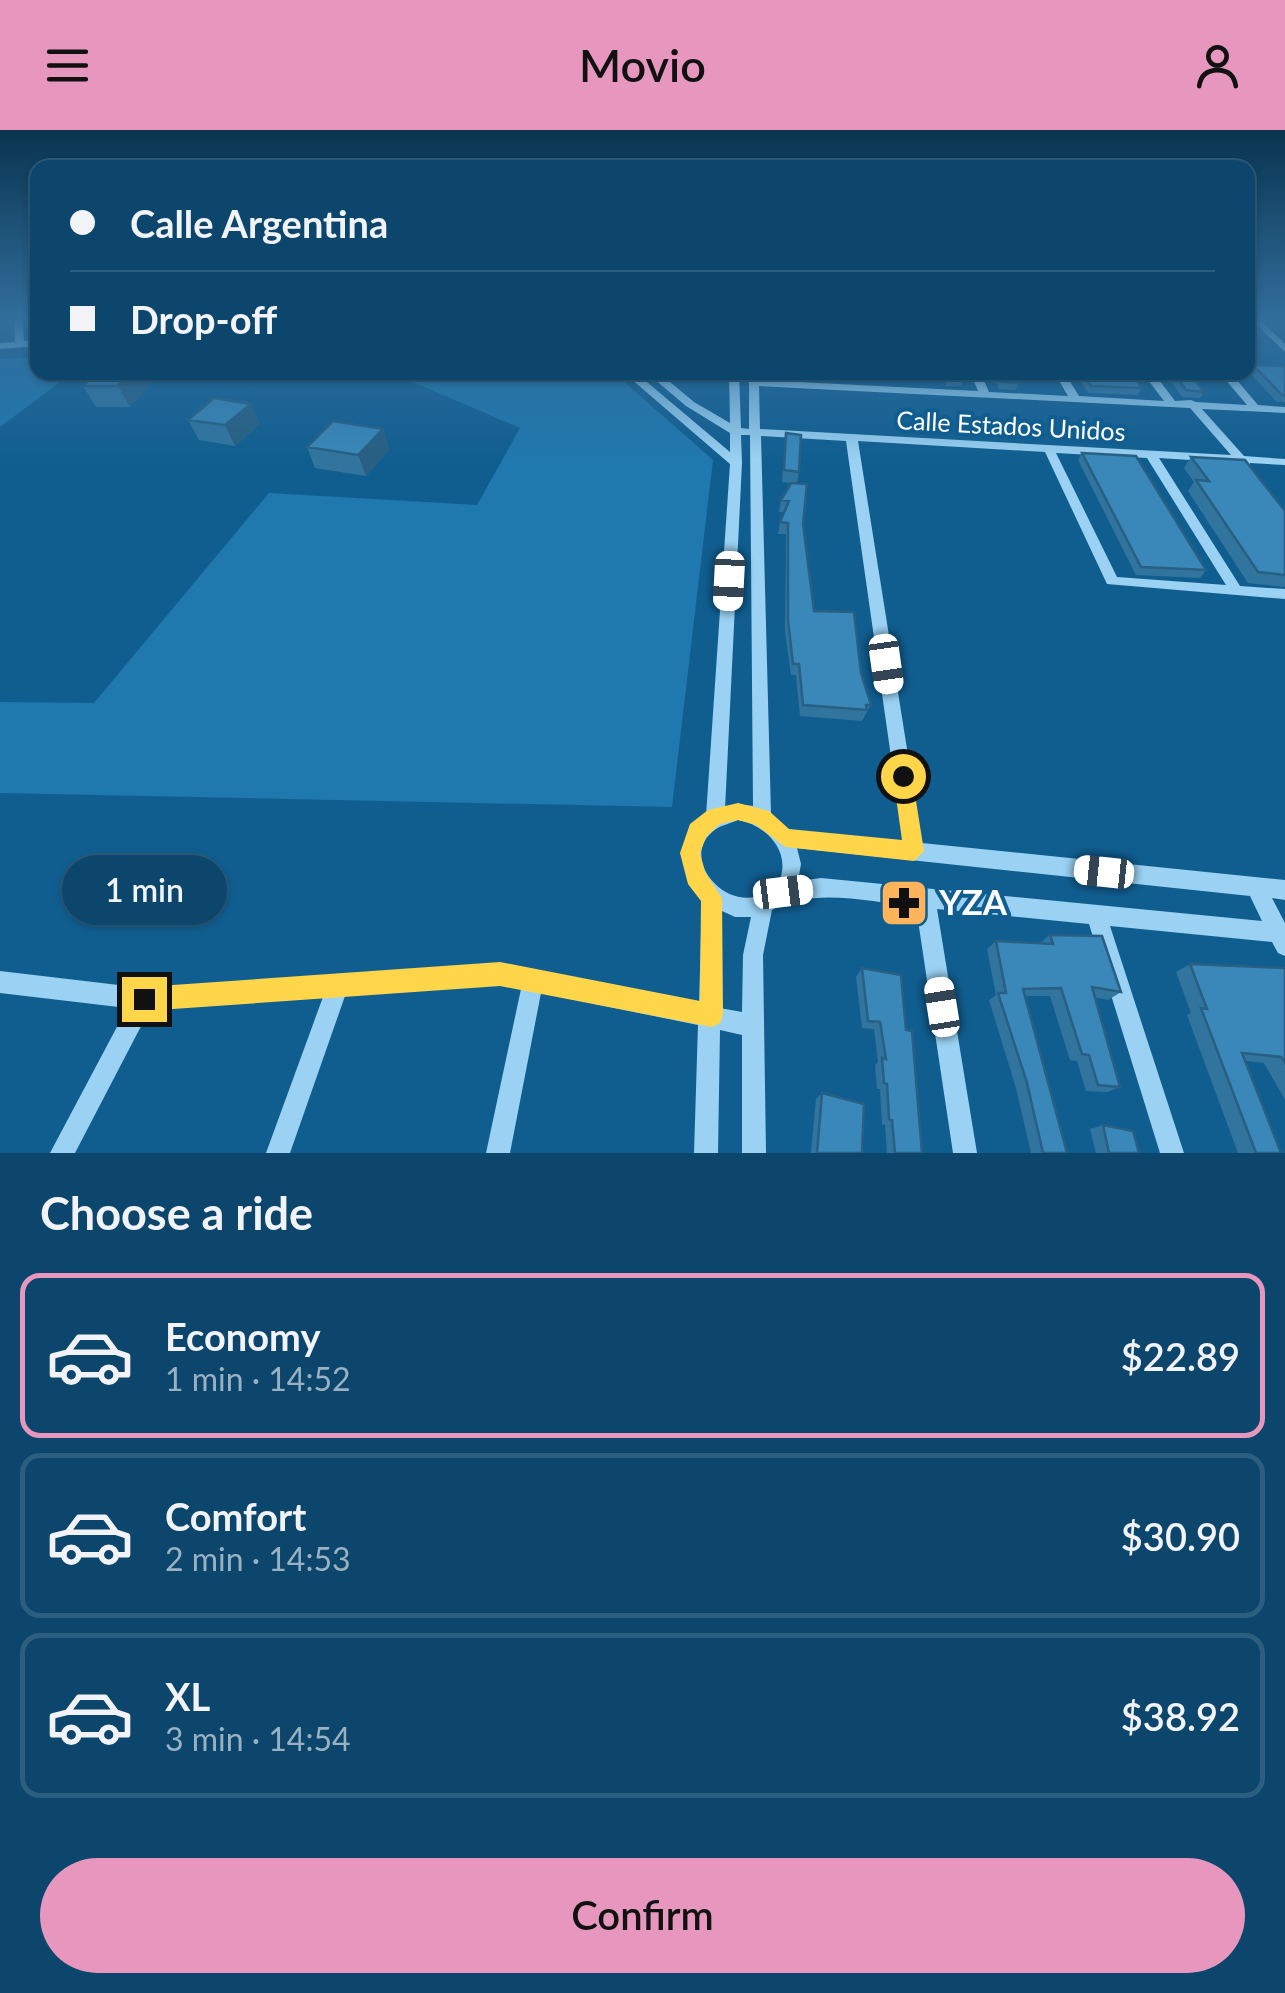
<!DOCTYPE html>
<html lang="en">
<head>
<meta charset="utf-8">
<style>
	:root { --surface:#0c466c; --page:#1a5074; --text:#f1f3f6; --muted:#9ab1c2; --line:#2c5e7f; --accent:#e797bd }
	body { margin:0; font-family:Lato,sans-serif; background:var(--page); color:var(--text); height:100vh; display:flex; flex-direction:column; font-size:38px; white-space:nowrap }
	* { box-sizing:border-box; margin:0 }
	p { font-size:32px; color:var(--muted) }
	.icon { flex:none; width:55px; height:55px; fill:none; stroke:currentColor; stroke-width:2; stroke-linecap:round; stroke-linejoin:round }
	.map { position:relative; height:1023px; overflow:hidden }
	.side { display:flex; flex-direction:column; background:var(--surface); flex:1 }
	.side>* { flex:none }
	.guide { position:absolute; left:30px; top:30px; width:1225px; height:220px; border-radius:20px; box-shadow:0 2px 8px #0004,0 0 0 2px var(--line); display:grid; align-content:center; height:220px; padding:0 40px; background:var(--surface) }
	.end { position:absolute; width:45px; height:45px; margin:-22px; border:12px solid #ffd54a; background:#111; box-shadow:0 0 0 5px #111 }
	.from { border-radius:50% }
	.bubble { position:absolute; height:70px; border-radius:35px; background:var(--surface); box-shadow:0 2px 8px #0004,0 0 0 2px var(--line); font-size:32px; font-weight:600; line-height:70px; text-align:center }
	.car { position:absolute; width:30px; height:60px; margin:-30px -15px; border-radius:12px; box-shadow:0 0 8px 2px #0007; background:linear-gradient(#fff 24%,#345 0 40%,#fff 0 76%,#345 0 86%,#fff 0) }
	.guide b { display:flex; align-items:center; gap:35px; height:95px; font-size:38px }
	.guide b+b { border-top:2px solid var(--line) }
	.guide i { width:25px; height:25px; background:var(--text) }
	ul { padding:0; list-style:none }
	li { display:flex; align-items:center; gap:30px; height:165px; margin:0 20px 15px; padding:0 20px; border:5px solid var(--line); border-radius:20px }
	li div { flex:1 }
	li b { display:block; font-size:38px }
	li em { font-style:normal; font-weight:600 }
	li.current { border-color:var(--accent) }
	li>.icon { width:90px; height:90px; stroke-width:1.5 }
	h2 { padding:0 40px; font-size:45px; line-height:120px }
	.button { display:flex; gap:20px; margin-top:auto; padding:20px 40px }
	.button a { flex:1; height:115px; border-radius:60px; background:var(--accent); color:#111; font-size:40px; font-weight:600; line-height:115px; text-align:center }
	header { display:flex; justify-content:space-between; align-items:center; height:130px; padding:0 40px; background:var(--accent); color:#111; font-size:45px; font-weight:600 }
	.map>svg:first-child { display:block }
</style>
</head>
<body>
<header><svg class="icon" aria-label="menu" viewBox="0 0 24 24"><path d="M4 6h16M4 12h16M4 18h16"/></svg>Movio<svg class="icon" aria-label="person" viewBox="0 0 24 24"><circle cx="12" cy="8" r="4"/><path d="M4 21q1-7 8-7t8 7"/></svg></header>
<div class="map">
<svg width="1285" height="1023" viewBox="0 0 1285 1023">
	<rect width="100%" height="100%" fill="#105e90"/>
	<path fill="#1f78ae" d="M37,227L38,242L72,243L0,297V229Z
		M392,243H614L713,330L672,677L0,663V572L94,573L269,363L477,375L520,298Z"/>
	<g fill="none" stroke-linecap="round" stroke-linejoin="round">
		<path fill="#9bd2f3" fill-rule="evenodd" d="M14,188H22L24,211L38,210V216L0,219V213L15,212Z
			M1249,188H1258L1285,214V222Z
			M623,242H635L730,322V303L686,276L646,242H658L694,272L730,293L729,242H739L741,298L749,299V247L754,244L758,245L759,250L978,261L970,242H980L989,262L1068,266L1054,242H1064L1079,266L1164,271L1142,242H1153L1175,271L1191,270L1196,272L1247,275L1219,242H1230L1258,275L1285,277V283L1202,279L1244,326L1285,329V335L1250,333L1249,337L1245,339L1237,333L1159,328L1240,456L1285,459V469L1107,454L1045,322L858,311L922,713L1285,750V770L1272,768L1285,793V826L1278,823L1272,812L1110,796L1184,1023H1160L1089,794L937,779L977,1023H953L916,777C871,772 813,757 772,780L763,825L766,1023H742V905L720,900L718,1023H694L698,895L541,863L510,1023H486L521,859L501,855L345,866L290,1023H266L323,867L150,879L75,1023H50L127,878L0,863V841L144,858L501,833L699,874L702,768C678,742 676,707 706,686L730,334ZM759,256L1190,278L1231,325L760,299ZM741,305H750L753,676L738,674L725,679L742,333ZM761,306L846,311L903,711L787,700L771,684ZM1056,323L1147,328L1226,455L1117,447ZM738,690C763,694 789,718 781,746C778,754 772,759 765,763C726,785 676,726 716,699C722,695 732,693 738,690ZM797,718L1250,766L1262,791L821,748L798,751L801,734ZM722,781L735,787H751L743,825L742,882L720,878Z"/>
	</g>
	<path fill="#31759f" d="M1248,188L1260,199L1256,206L1248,205Z
		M1253,235L1285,236V272H1277L1249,242Z
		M97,242H160L130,277H96L83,256Z
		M941,242H960L963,250L961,256H946Z
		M992,242H1014L1018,253L1016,260L999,259Z
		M1075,242H1131L1142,258L1138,265L1088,263Z
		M1164,242H1189L1204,262L1200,268L1182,267Z
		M251,274L260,294L235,316L199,310L188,290Z
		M383,299L389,320L366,346L315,338L307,317Z
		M786,303L799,342L797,353L814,481L861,543L871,575L862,591L800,586L796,545H791L785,501L786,404H778L780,392L784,382H779L781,370L791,353L782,352Z
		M1082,323L1206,440L1200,448L1136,445L1078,330Z
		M1191,327L1285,381V457L1248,453L1188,361L1194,352L1184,338Z
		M1050,805L1121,862L1108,870L1094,867L1120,957L1107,962L1086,961L1077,931L1070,930L1050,866H1025L1067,1023H1031L1016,958L989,870L996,865L987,819L996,811L1040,813Z
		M1190,834L1285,838V970L1264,933L1245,931L1281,1023H1238L1187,885L1191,883L1176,842Z
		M862,838L906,900L922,1023H887L885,995L882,994L880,959H877L875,935L878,932L874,899L862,898L856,847Z
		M822,963L862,1023H811L816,969Z
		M1103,995L1139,1023H1096L1090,999Z"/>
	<path fill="#285f82" d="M131,242H160L130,277L118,256Z
		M251,274L260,294L235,316L225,295Z
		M383,299L389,320L366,346L358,325Z"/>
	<path fill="#3988b9" stroke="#285f82" stroke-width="2.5" d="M1248,188L1260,199H1248Z
		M1253,235L1285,236V265H1282Z
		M97,242H131L118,256H83Z
		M946,242H960L963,250L948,249Z
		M998,242H1014L1018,253L1002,252Z
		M1083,242H1131L1142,258L1091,256Z
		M1173,242H1189L1204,262L1186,260Z
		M214,268L251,274L225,295L188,290Z
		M333,291L383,299L358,325L307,317Z
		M786,303L801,305L799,342L784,340Z
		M1082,323L1136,326L1206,440L1141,437Z
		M1191,327L1245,330L1285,381V445L1258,442L1196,350L1209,351Z
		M791,353L807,354L803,394L814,481L854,482L861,543L871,575H866L867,580L803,575L799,534H793L788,490V393L780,392L789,371L781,370Z
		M1050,805L1102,806L1121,862L1092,857L1120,957L1098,955L1089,925L1082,924L1061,858L1023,859L1067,1023H1043L1027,953L998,863H1006L996,811L1053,814Z
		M1190,834L1285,838V933L1281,927L1242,923L1281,1023H1256L1201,878L1207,879Z
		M862,838L901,845L906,900L912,901L922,1023H895L892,990L889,989L887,954L884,953L882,928L886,929L880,892L868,891Z
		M822,963L864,974L862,1023H817Z
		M1103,995L1133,1001L1139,1023H1109Z"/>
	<linearGradient id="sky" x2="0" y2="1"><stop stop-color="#09344f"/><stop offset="0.57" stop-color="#316e9c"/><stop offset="1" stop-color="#316e9c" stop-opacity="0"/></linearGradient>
	<rect width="1285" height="331" fill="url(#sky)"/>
	<path fill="#ffd54a" d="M903,638L912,646L924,721L914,731L785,717L756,695L738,690L720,694L706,707L700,723L705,742L722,768L723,885L720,893L712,897L500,856L144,881L135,878L132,869L135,861L144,857L500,832L700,871L701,771L688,754L680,723L690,694L708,680L738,673L769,681L789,699L902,710L893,646Z"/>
	<defs>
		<g id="pharmacy-square" transform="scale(2.5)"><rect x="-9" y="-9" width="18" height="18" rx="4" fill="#ffb45c" stroke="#105e90"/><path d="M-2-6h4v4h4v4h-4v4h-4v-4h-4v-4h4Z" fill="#111"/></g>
	</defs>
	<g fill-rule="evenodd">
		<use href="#pharmacy-square" x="904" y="773"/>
	</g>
	<g text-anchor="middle" stroke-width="8" stroke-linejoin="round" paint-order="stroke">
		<g font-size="25" fill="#fff" stroke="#105e90">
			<text transform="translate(1011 296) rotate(3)" y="9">Calle Estados Unidos</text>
		</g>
		<g font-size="35" font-weight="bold" fill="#fff" stroke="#105e90" text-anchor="start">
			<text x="939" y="785">YZA</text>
		</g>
	</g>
</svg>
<i class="end from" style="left:903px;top:646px"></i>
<i class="end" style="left:144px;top:869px"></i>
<div class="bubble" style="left:62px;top:725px;width:165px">1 min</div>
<i class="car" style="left:729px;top:451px;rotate:183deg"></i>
<i class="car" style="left:886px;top:534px;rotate:172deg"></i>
<i class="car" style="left:1104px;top:742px;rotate:276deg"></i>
<i class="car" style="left:783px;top:762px;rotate:83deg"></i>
<i class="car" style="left:942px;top:877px;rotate:351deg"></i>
<div class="guide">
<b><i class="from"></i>Calle Argentina</b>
<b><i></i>Drop-off</b>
</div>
</div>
<section class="side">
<h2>Choose a ride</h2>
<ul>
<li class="current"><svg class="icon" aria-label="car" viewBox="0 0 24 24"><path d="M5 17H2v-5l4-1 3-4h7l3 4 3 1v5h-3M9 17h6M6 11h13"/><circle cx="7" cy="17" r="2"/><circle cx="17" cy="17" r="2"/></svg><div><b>Economy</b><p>1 min · 14:52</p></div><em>$22.89</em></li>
<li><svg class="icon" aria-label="car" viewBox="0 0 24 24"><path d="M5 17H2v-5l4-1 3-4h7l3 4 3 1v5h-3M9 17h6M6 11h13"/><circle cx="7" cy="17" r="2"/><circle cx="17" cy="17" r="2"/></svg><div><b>Comfort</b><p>2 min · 14:53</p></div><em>$30.90</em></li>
<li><svg class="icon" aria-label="car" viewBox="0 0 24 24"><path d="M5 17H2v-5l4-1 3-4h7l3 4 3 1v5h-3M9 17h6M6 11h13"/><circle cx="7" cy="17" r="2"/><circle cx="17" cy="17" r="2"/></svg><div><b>XL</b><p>3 min · 14:54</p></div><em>$38.92</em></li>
</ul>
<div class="button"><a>Confirm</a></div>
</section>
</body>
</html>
